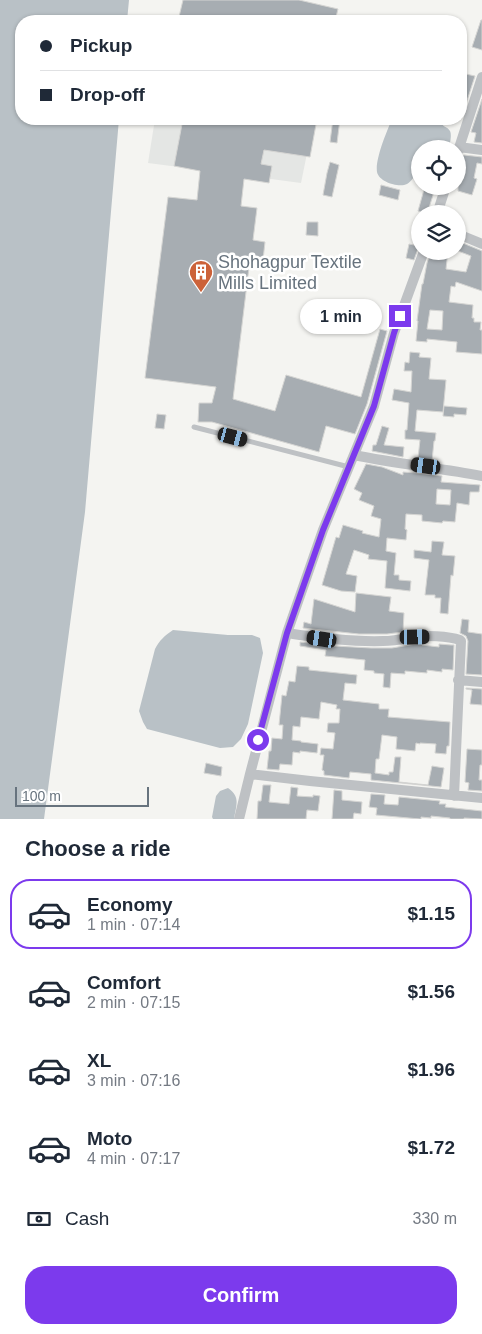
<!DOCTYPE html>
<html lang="en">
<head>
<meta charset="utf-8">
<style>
	:root { --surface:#fff; --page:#f6f6f7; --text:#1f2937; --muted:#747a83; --line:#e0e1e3; --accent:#7c3aed }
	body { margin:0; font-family:Helvetica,sans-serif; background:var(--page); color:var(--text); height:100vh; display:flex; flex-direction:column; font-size:19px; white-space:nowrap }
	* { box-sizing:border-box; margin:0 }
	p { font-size:16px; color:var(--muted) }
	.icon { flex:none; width:28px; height:28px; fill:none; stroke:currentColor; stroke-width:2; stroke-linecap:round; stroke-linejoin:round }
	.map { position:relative; height:819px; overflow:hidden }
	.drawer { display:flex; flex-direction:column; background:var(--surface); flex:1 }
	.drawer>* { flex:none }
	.banner { position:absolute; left:15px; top:15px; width:452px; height:110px; border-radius:20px; box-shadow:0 1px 4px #0004; display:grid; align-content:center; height:110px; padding:0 25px; background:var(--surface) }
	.tools { position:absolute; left:411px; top:140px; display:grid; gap:10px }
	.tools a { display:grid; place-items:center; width:55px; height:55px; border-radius:50%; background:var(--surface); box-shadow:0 1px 4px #0004; font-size:25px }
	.scale { position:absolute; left:15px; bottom:12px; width:134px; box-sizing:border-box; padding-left:5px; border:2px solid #67737e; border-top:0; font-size:14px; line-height:18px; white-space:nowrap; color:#67737e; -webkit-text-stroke:4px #fff; paint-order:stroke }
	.end { position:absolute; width:22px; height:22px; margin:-11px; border:6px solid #7c3aed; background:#fff; box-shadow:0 0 0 2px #fff }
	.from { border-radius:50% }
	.bubble { position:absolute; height:35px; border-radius:18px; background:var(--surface); box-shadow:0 1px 4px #0004; font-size:16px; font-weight:600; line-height:35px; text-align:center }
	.car { position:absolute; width:15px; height:30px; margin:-15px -8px; border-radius:6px; box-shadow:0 0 4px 1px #0007; background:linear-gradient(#222 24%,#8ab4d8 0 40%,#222 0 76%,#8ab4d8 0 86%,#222 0) }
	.banner b { display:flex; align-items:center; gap:18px; height:48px; font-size:19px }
	.banner b+b { border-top:1px solid var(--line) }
	.banner i { width:12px; height:12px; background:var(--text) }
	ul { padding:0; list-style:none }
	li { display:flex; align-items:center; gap:15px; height:70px; margin:0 10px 8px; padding:0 15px; border:2px solid transparent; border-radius:20px }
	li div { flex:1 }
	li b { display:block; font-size:19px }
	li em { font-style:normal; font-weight:600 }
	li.active { border-color:var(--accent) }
	li>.icon { width:45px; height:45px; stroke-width:1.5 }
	h2 { padding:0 25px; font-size:22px; line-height:60px }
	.pay { display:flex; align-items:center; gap:12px; height:55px; padding:0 25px; font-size:19px }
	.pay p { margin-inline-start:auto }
	.primary-button { display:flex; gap:10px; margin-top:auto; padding:10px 25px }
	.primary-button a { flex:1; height:58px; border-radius:20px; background:var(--accent); color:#fff; font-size:20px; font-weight:600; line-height:58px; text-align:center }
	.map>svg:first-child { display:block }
</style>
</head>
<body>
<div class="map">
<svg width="482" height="819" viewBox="0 0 482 819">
	<rect width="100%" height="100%" fill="#f4f4f1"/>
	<path fill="#e4e6e4" d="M155,119H314L301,183L148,163Z"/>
	<path fill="#b9c1c6" d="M0,0H129L127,21H21V119H119L85,512L44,819H0Z
		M392,119H434L440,121C443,128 447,126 450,131C452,135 450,145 448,149C441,149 436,145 428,146L426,149H420C420,155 421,163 419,168C417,173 412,181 407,184C399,188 379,182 377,172C375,159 387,131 392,119Z
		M173,630L228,635H252L260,638L263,653L248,724L241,739L233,747L220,748L147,729L143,722L139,711L155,649C160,640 164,636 173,630Z
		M228,788C241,797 236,805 234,819H213L212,817L216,796L220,791Z"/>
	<path fill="#a7adb2" stroke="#d5d5d3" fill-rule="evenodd" d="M183,0H299L338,9L335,21H178Z
		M481,20H482V50L472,47Z
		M461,73L475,76L461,119Z
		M482,99V143L474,142L476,133L471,132Z
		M183,119H317L310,157L264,150L261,164L272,166L269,183L244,179L241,206L257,208L253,240L265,242L263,260L250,259L233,399L275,411L286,375L361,397L380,329L387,331L367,404L355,434L326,426L319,452L212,422H198L199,403H212L216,387L145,378L168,197L197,200L200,171L174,166Z
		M333,119H340L337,143L330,142Z
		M464,155L482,157V164L477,163L474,178L477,179L472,195L458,191V161L460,162V157Z
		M330,162L339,165L332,197L323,195L327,173Z
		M381,185L400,190L398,200L379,195Z
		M425,186L435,189L427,214L418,211Z
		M307,222H318V236L306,235Z
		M458,241L482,251V291L456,282L455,287L451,286L449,302L473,305L472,318H474V322H481L480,330H482V354L456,352L457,342L427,339V342L416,341L418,321H417L422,284H423L427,263L431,251H448L446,269L466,272L471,256L458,251ZM430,310L443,311L442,330L427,329Z
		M409,244L419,246L414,260L406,258Z
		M410,352L420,353L419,357L431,358L429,379L446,380L443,412L417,410L415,431L436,433L435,441H434L432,461L418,458L420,440L405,439V430H407L409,403L392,400L394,389L411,392L412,371H404L405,362L409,363Z
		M444,406L467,408L466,415L454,414V417L443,416Z
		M157,414L166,415L164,429L155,428Z
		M382,426L389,428L384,445L404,447L403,457L372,451L373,445H376Z
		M366,464L382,467L403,475V472L417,473L442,476L441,482L480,485L479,492H470L469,505L457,503L455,522L443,521L442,523L422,521V515L406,514L405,529L407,530L406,540L387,538L386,551L396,553L394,575H399V580L411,581L410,591L385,588L387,561L368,559L369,555L354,550L346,574L357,576L355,592L341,591L322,585L336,537L339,538L343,525L363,531L362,533L379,537L381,519L371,516L374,506L359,500L362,493L354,489ZM437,489L451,490L450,505L436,504Z
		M432,541L444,542L442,555L455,556L453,576L451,575L448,614L440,613L441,598H435V595H425L429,560L414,558V550L431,552Z
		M356,593L391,597L389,611L404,613L403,632L387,634H359L303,628L304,622L311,624L314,599L355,612Z
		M462,619L469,620L468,632L482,634V675L466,674L468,641L466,636L460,633Z
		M300,642L334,646L371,648H392L422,643V645L439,647V644L451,645H454L453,670L442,669V672L427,670V673L405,671V674L391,673L390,688L383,687L384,674L374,673V671L364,670L365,660L325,656L326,650L300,646Z
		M297,666L309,667V670L357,675L356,684L345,683L343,700L379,704V709H389L388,717L450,722L449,746H447L446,754L435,753L436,744L420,743V744L416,743L415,751L396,749L397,737L382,735L379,759H376L375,773L389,775V772H393L395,757H401L399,782L428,785L432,766L444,768L441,787L371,780V774L350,772L349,778L324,775V771L322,770L324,755H320L321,748L333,749L335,733L327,732L328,723H339L340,709H336L337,705L321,702L319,719L301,717L300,727L293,726L292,740L301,741V742L318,744L317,753L300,751V753L293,752L292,765L280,764L279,770L267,769L269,751H271L272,738L282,739L283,725H279L282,695L286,696L289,681L295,682Z
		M466,688L482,689V705L470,704L472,690L466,689Z
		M467,749L482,750V765H480L479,780H482V791L468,790L469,783L465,782Z
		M206,763L222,767L221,776L204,773Z
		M263,785H271L269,802L289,804L291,787L298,788L297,796L313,797V795L320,796L318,811L307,810L306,819H257L258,801H261Z
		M334,790L342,791V800L362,802L361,814L354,813L353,819H332Z
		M371,794L385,795L384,804L398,805L399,797L440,801L439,804H446L445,807L482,811V819L464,818V819H450V818L431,816V818L421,817V819H420L376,815L377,808L369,807Z"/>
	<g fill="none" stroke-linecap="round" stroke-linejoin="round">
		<path stroke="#bec1c4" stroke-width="5" d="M194,427L349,467"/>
		<path stroke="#bec1c4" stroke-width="10" d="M459,147L482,150
			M458,151L482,77
			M437,214L446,186
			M458,234L482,244
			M354,455C397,464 440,468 482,476
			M287,633C319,638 351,642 383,641C394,641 403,639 414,637C425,635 448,636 460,640L461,641L454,796
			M458,680L482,682
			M250,774L310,781L482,798
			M239,819L250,774L287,633L323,530L374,406L394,333L424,251"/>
	</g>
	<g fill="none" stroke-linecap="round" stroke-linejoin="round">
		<path stroke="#7c3aed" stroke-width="6" d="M258,740L287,633L323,530L374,406L394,333L400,316"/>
	</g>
	<defs>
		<g id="building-pin" transform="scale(1.25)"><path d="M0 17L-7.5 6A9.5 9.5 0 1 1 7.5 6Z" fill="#cc6239" stroke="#fff"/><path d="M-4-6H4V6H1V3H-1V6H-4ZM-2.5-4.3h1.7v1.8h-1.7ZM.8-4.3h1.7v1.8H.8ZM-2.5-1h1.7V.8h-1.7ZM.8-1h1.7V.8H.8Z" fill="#fff"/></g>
	</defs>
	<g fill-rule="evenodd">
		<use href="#building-pin" x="201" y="272"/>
	</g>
	<g text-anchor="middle" stroke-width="5" stroke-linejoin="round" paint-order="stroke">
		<g font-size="18" fill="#67737e" stroke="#fff" text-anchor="start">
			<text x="218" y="268">Shohagpur Textile<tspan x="218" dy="21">Mills Limited</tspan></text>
		</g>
	</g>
</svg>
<div class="tools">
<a><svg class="icon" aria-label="locate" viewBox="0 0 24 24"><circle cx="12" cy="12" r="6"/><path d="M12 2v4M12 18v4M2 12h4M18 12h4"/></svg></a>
<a><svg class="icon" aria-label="layers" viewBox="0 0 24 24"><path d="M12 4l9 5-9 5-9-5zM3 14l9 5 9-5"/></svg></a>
</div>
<div class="scale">100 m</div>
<i class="end from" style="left:258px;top:740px"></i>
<i class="end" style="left:400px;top:316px"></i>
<div class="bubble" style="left:300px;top:299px;width:82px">1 min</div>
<i class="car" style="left:233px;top:437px;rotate:105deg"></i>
<i class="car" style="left:426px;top:466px;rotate:278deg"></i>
<i class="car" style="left:415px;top:637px;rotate:89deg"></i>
<i class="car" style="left:322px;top:639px;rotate:279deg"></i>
<div class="banner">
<b><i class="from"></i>Pickup</b>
<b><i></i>Drop-off</b>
</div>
</div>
<section class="drawer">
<h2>Choose a ride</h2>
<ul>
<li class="active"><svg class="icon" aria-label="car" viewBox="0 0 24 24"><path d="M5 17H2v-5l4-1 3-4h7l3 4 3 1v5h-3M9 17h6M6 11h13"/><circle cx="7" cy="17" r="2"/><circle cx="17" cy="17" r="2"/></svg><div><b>Economy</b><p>1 min · 07:14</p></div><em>$1.15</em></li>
<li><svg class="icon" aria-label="car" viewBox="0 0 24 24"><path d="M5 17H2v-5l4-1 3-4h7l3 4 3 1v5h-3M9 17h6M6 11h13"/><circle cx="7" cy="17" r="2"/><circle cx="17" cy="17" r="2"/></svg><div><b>Comfort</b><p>2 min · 07:15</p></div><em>$1.56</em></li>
<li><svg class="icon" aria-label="car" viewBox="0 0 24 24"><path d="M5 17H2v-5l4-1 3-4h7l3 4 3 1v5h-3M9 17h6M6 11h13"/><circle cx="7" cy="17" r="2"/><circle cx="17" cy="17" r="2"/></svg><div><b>XL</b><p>3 min · 07:16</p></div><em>$1.96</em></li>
<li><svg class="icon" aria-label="car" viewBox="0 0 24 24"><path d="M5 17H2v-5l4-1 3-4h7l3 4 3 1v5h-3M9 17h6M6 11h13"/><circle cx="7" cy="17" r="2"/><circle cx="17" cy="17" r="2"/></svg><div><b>Moto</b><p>4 min · 07:17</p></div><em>$1.72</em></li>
</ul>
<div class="pay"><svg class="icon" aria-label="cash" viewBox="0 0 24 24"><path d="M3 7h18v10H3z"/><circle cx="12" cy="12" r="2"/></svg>Cash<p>330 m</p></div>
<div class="primary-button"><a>Confirm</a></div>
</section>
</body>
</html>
